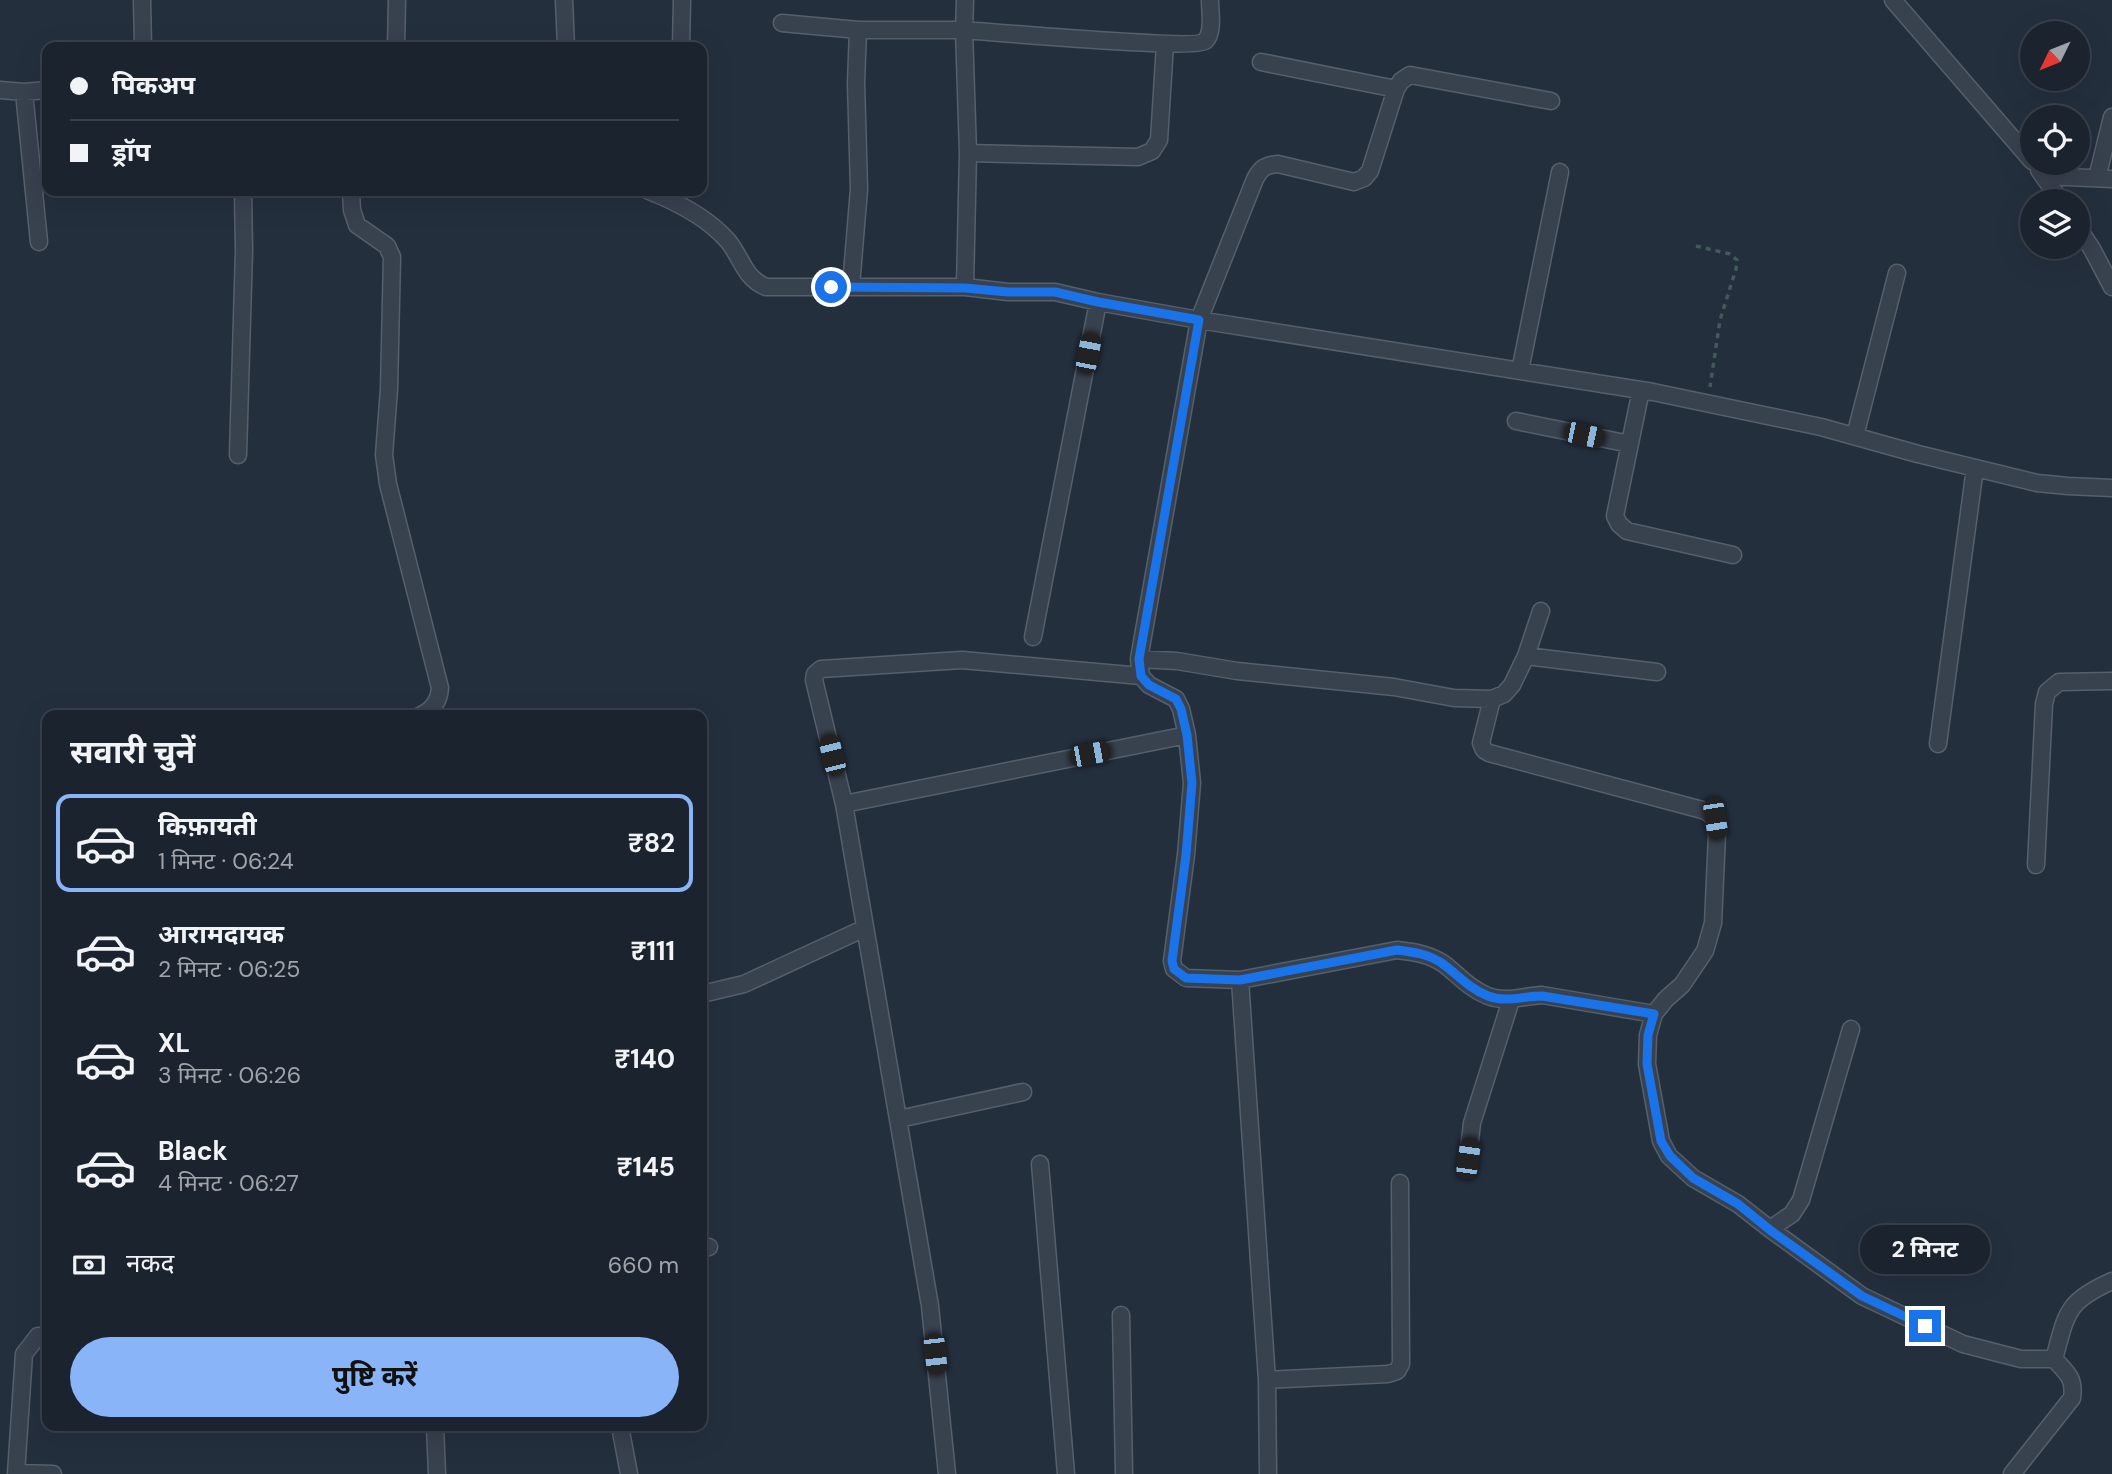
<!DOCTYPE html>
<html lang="hi">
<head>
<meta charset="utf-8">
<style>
	:root { --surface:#1b232e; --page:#242b36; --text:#f1f3f6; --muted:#a0a4aa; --line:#39404a; --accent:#8ab4f8 }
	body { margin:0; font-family:"DM Sans","Noto Sans Devanagari",sans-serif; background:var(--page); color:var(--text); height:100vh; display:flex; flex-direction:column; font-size:26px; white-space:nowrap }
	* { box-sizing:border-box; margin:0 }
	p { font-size:23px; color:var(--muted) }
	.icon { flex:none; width:38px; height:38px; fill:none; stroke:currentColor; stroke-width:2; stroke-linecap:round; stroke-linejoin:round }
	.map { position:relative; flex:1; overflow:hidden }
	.sheet { position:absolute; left:42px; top:710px; width:665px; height:721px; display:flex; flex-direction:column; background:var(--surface); border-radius:14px; box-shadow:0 7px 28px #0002,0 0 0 2px var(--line) }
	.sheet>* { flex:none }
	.guide { position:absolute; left:42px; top:42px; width:665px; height:154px; border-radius:14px; box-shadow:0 7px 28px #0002,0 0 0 2px var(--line); display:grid; align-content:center; height:154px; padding:0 28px; background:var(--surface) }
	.needle { width:46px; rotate:227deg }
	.fabs { position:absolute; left:2020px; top:21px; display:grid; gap:14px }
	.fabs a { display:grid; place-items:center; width:70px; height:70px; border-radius:50%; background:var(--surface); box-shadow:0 7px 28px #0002,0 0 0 2px var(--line); font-size:35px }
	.end { position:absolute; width:32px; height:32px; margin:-16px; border:9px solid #1a73e8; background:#fff; box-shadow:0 0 0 4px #fff }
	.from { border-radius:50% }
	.bubble { position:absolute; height:49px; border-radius:24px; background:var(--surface); box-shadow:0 7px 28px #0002,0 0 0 2px var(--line); font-size:23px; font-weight:700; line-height:49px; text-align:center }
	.car { position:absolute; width:21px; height:42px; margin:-21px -10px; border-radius:9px; box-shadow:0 0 5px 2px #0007; background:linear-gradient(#222 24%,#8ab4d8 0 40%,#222 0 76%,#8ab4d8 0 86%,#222 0) }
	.guide b { display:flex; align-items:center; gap:24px; height:66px; font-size:26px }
	.guide b+b { border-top:2px solid var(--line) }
	.guide i { width:18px; height:18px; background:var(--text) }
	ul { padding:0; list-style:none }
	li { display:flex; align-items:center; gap:21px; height:98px; margin:0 14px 10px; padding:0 14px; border:4px solid transparent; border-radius:14px }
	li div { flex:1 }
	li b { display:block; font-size:26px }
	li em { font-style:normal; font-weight:700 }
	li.selected { border-color:var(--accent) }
	li>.icon { width:63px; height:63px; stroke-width:1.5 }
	h2 { padding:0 28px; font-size:32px; line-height:84px }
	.pay { display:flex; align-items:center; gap:18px; height:77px; padding:0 28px; font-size:26px }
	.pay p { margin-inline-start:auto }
	.cta { display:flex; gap:14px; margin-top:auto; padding:14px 28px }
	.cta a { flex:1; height:80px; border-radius:42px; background:var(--accent); color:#111; font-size:28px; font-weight:700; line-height:80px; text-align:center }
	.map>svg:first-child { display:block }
</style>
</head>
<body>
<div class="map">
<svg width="2112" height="1474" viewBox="0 0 2112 1474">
	<rect width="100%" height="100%" fill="#242f3e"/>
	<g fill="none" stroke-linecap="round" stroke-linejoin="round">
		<g stroke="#565f6c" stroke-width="19">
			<path id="minor" d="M142,0L143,47
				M564,0L566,47
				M1893,0L2032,161
				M782,23L858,30
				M396,47L397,0
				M681,47L682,0
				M1261,62L1396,89
				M0,90L24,92L47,90
				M24,92L39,242
				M1551,101L1410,75L1401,81L1396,89L1370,171L1364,178L1354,182L1278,164C1265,165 1261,168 1255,179L1199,320L1139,659L1141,676L1149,685L1176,699L1181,709L1187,735L1192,783L1186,855L1172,961L1174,969L1186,978L1240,980L1397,950C1414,952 1429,954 1444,964C1458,975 1470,989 1488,996C1506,1003 1523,996 1542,995L1654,1014
				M968,153L1138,157L1152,151L1159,140L1165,44
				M2039,170L2061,201
				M2044,176L2112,179
				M2097,178L2112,117
				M351,191L352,210L357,225L387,246L392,257L389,389L384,455L388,484L440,688C439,702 432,711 419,716
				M649,191C677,202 708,218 728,241C742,258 744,278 766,287H965L1008,292H1055L1098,302L1199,320L1653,392L1821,427L1918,454L2037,483L2068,486L2112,488
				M2077,226L2092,249L2112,287
				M851,286L859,189L856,83L858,30H964L965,0
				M965,287L968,153L964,30C993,32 1194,50 1205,41C1214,33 1210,12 1210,0
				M1520,371L1560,172
				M1641,390L1615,516L1619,524L1627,531L1733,555
				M1516,421L1630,444
				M1855,436L1897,273
				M238,455L244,250L243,191
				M1033,637L1098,302
				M1526,656L1541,611
				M1139,659L1177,661L1237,671L1394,687L1454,698L1492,699L1504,694L1512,685L1526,656L1657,672
				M1492,699L1481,743L1484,750L1489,753L1706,811L1715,819L1717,835L1713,923L1705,951L1682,985L1666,999L1654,1014L1648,1035L1647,1064L1661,1141L1669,1156L1693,1178L1738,1204L1770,1229L1862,1296L1963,1344L2021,1359H2054
				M1938,744L1975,468
				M844,804L814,680L815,674L821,669L962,660L1141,676
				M2036,865L2044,704L2047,692L2059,682L2112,681
				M1240,980L1267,1380
				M702,994L744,984L865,928
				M899,1119L1023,1092
				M1468,1158L1472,1123L1511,1000
				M1040,1164L1066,1474
				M1770,1229L1792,1214L1801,1200L1851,1029
				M702,1248L709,1247
				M1121,1315L1124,1474
				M435,1426L437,1474
				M620,1426L629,1474
				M16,1473L53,1474
				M16,1474L24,1354L38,1336H47
				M947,1474L930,1306L844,804L1187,735
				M1268,1474L1267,1380L1388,1374L1397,1371L1401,1364L1400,1183
				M2012,1474L2072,1398C2075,1378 2067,1373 2054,1359C2067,1313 2065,1302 2112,1281"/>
		</g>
		<path stroke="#44595c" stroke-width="3.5" stroke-dasharray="5 5" stroke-linecap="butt" d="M1696,246L1730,254L1737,260L1736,269L1720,320L1710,387"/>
		<use href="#minor" stroke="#38414e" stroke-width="16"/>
	</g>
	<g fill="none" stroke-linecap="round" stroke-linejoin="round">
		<path stroke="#1a73e8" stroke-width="9" d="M831,287L965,288L1008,292H1055L1098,302L1199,320L1139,659L1141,676L1149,685L1176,699L1181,709L1187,735L1192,783L1186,855L1172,961L1174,969L1186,978L1240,980L1397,950C1414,952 1429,954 1443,964C1458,975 1470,989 1488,996C1506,1003 1523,996 1542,996L1654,1014L1648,1035L1647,1064L1661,1141L1670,1156L1693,1178L1738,1204L1770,1230L1862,1296L1925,1326"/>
	</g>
</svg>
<div class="fabs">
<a><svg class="needle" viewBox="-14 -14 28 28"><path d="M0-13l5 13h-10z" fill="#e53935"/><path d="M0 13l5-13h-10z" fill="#a0a4aa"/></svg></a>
<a><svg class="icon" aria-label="locate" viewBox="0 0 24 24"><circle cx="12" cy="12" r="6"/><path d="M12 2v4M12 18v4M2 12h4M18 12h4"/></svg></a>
<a><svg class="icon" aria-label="layers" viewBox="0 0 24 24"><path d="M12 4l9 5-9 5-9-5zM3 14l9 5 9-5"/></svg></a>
</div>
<i class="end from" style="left:831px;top:287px"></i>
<i class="end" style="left:1925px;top:1326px"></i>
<div class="bubble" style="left:1860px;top:1225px;width:130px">2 मिनट</div>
<i class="car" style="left:1088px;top:353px;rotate:11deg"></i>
<i class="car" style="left:1584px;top:435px;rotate:102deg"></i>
<i class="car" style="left:1090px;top:754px;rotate:79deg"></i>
<i class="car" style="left:832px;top:755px;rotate:346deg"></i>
<i class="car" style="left:1715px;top:819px;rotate:171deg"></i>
<i class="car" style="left:1468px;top:1158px;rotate:8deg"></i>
<i class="car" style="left:935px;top:1354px;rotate:174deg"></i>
<div class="guide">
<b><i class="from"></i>पिकअप</b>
<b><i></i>ड्रॉप</b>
</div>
<section class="sheet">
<h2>सवारी चुनें</h2>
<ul>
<li class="selected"><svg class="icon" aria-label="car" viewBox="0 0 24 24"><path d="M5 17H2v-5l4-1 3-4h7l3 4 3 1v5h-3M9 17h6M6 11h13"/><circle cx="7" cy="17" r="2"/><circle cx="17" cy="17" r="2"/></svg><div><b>किफ़ायती</b><p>1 मिनट · 06:24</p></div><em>₹82</em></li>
<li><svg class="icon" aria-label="car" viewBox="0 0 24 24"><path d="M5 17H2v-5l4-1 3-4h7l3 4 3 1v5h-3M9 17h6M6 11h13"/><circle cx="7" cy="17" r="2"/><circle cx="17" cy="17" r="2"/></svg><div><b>आरामदायक</b><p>2 मिनट · 06:25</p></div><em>₹111</em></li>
<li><svg class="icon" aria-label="car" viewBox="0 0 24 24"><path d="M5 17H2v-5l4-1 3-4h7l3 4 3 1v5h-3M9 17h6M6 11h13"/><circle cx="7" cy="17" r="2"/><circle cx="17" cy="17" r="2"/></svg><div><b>XL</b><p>3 मिनट · 06:26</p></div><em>₹140</em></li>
<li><svg class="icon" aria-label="car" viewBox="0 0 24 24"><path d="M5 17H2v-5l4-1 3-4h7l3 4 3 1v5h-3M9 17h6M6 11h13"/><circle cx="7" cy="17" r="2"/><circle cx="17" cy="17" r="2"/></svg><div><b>Black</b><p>4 मिनट · 06:27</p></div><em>₹145</em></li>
</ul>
<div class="pay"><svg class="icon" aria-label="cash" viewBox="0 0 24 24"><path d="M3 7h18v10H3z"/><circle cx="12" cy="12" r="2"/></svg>नकद<p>660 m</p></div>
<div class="cta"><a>पुष्टि करें</a></div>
</section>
</div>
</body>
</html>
